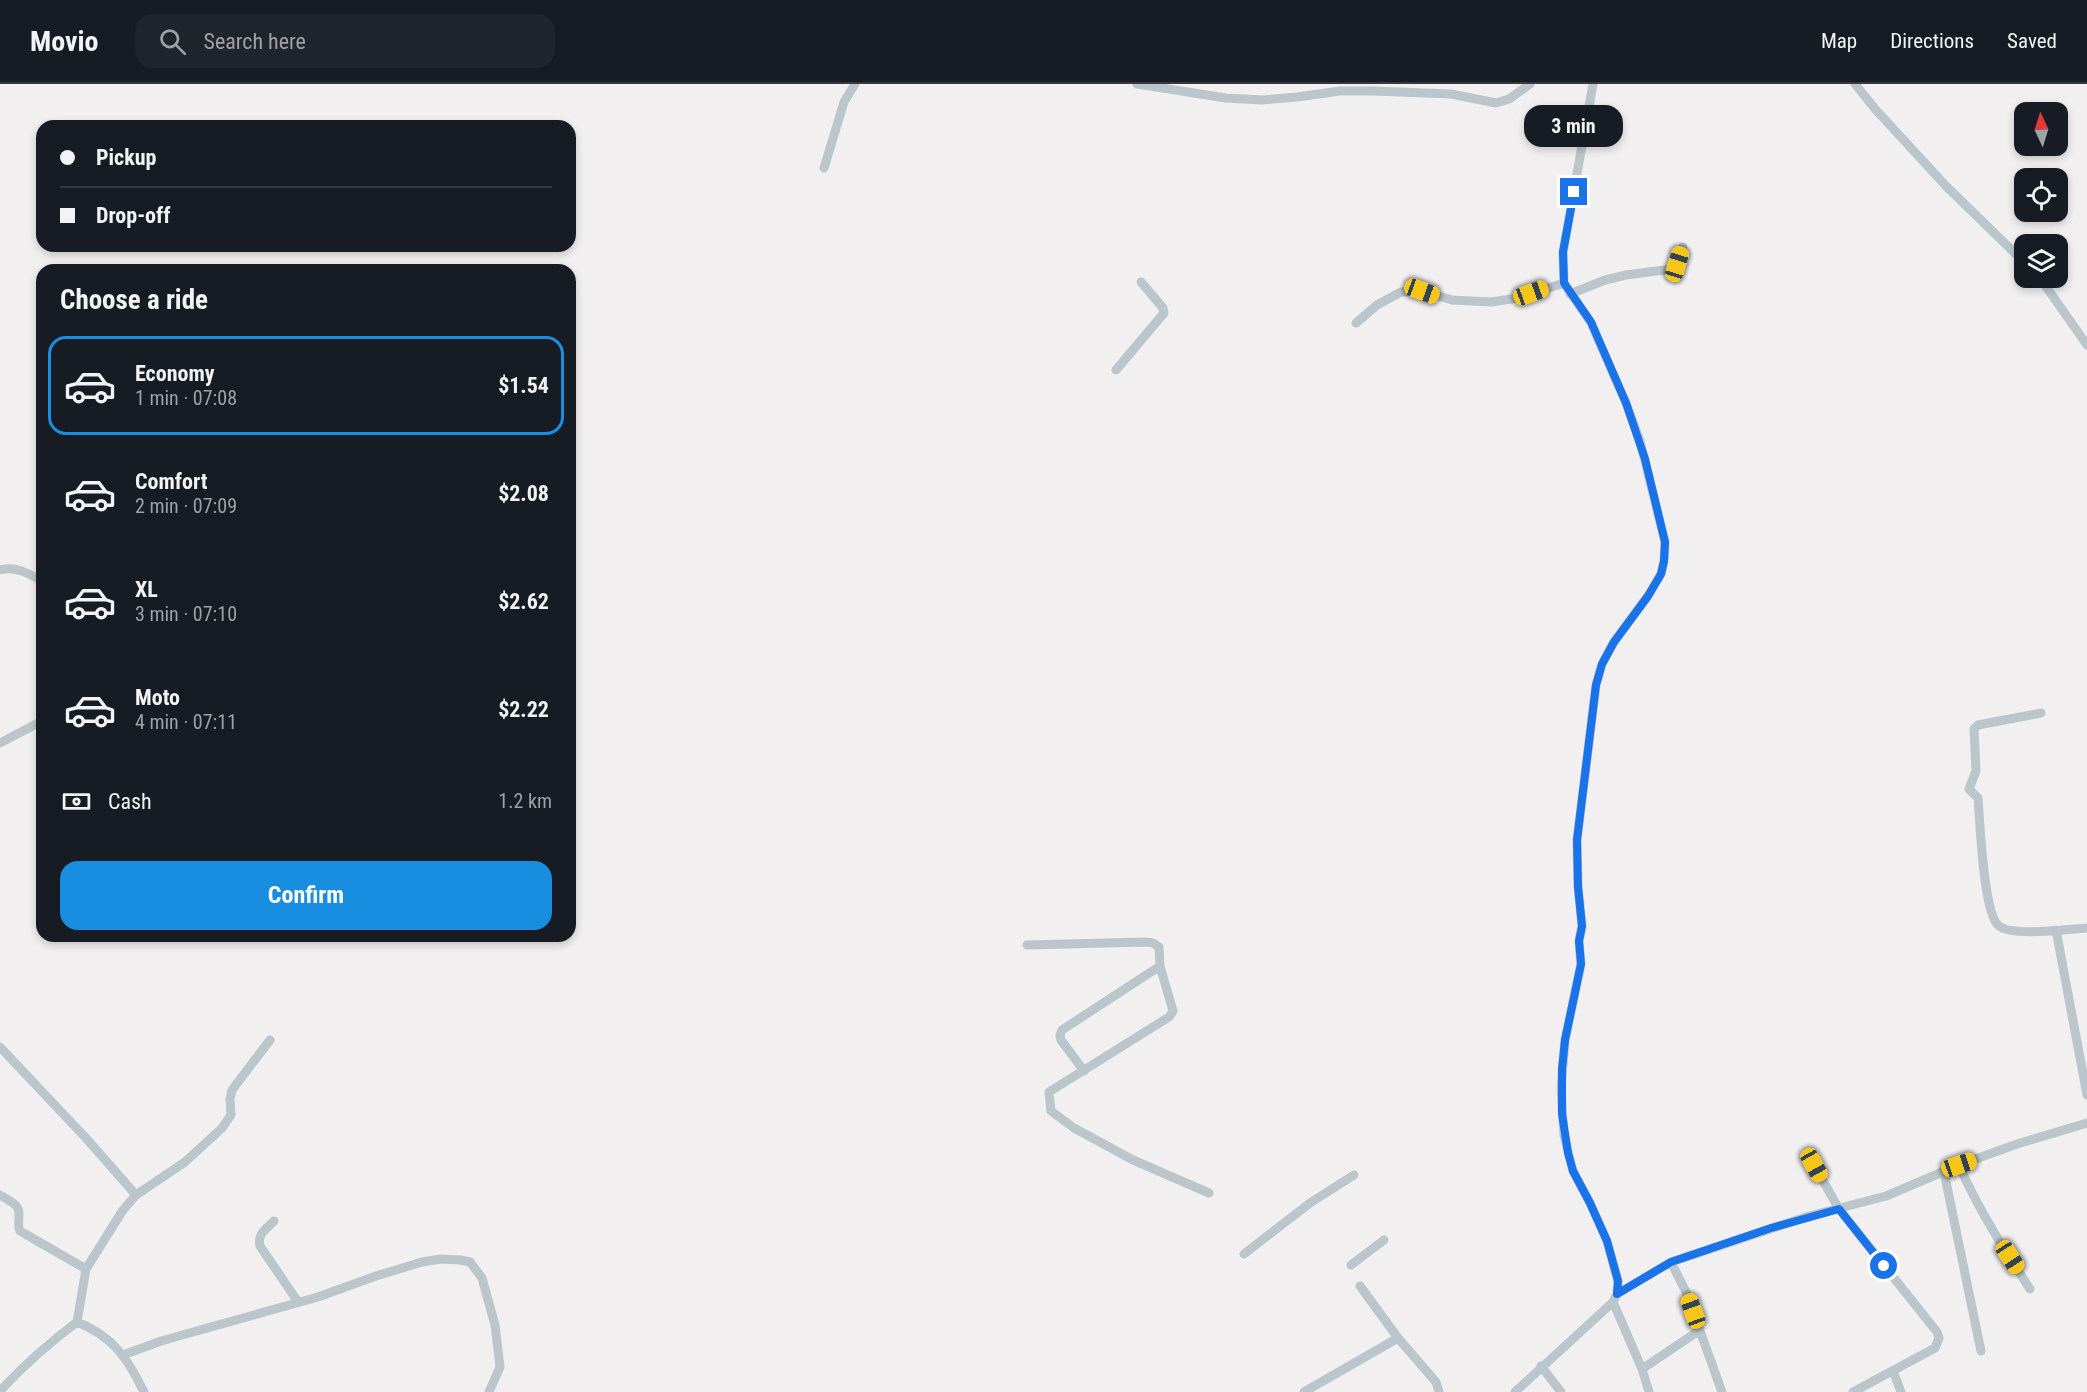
<!DOCTYPE html>
<html lang="en">
<head>
<meta charset="utf-8">
<style>
	:root { --surface:#171b24; --page:#20242c; --text:#f1f3f6; --muted:#9ea1a6; --line:#363941; --accent:#198ee1 }
	body { margin:0; font-family:"Roboto Condensed",sans-serif; background:var(--page); color:var(--text); height:100vh; display:flex; flex-direction:column; font-size:22px; white-space:nowrap }
	* { box-sizing:border-box; margin:0 }
	p { font-size:20px; color:var(--muted) }
	.icon { flex:none; width:33px; height:33px; fill:none; stroke:currentColor; stroke-width:2; stroke-linecap:round; stroke-linejoin:round }
	.map { position:relative; flex:1; overflow:hidden }
	.sheet { position:absolute; left:36px; top:180px; width:540px; height:678px; display:flex; flex-direction:column; background:var(--surface); border-radius:18px; box-shadow:0 3px 9px #0003 }
	.sheet>* { flex:none }
	.hud { position:absolute; left:36px; top:36px; width:540px; height:132px; border-radius:18px; box-shadow:0 3px 9px #0003; display:grid; align-content:center; height:132px; padding:0 24px; background:var(--surface) }
	.needle { width:39px; rotate:356deg }
	.tools { position:absolute; left:2014px; top:18px; display:grid; gap:12px }
	.tools a { display:grid; place-items:center; width:54px; height:54px; border-radius:12px; background:var(--surface); box-shadow:0 3px 9px #0003; font-size:30px }
	.end { position:absolute; width:27px; height:27px; margin:-14px; border:8px solid #1a73e8; background:#fff; box-shadow:0 0 0 3px #fff }
	.from { border-radius:50% }
	.bubble { position:absolute; height:42px; border-radius:18px; background:var(--surface); box-shadow:0 3px 9px #0003; font-size:20px; font-weight:700; line-height:42px; text-align:center }
	.car { position:absolute; width:18px; height:36px; margin:-18px -9px; border-radius:8px; box-shadow:0 0 4px 2px #0007; background:linear-gradient(#f5c518 24%,#345 0 40%,#f5c518 0 76%,#345 0 86%,#f5c518 0) }
	.hud b { display:flex; align-items:center; gap:21px; height:57px; font-size:22px }
	.hud b+b { border-top:2px solid var(--line) }
	.hud i { width:15px; height:15px; background:var(--text) }
	ul { padding:0; list-style:none }
	li { display:flex; align-items:center; gap:18px; height:99px; margin:0 12px 9px; padding:0 12px; border:3px solid transparent; border-radius:18px }
	li div { flex:1 }
	li b { display:block; font-size:22px }
	li em { font-style:normal; font-weight:700 }
	li.active { border-color:var(--accent) }
	li>.icon { width:54px; height:54px; stroke-width:1.5 }
	h2 { padding:0 24px; font-size:27px; line-height:72px }
	.pay { display:flex; align-items:center; gap:15px; height:66px; padding:0 24px; font-size:22px }
	.pay p { margin-inline-start:auto }
	.primary-button { display:flex; gap:12px; margin-top:auto; padding:12px 24px }
	.primary-button a { flex:1; height:69px; border-radius:18px; background:var(--accent); color:#fff; font-size:24px; font-weight:700; line-height:69px; text-align:center }
	header { display:flex; align-items:center; gap:36px; box-sizing:border-box; height:84px; padding:0 30px; background:var(--surface); border-bottom:2px solid var(--line) }
	header strong { font-size:28px }
	nav { display:flex; gap:33px; margin-inline-start:auto; font-size:21px }
	.search { width:420px; height:54px; background:var(--page); display:flex; align-items:center; gap:15px; box-sizing:border-box; padding:0 21px; border-radius:18px; color:var(--muted); font-size:22px }
	.map>svg:first-child { display:block }
</style>
</head>
<body>
<header>
<strong>Movio</strong>
<div class="search"><svg class="icon" aria-label="search" viewBox="0 0 24 24"><circle cx="10" cy="10" r="6"/><path d="M15 15l6 6"/></svg>Search here</div>
<nav><a>Map</a><a>Directions</a><a>Saved</a></nav>
</header>
<div class="map">
<svg width="2087" height="1308" viewBox="0 0 2087 1308">
	<rect width="100%" height="100%" fill="#f1efef"/>
	<g fill="none" stroke-linecap="round" stroke-linejoin="round">
		<path stroke="#bac6cc" stroke-width="9" d="M1137,0L1226,14L1262,16L1297,13L1340,7H1373L1451,10L1496,19L1509,15L1530,0
			M1593,0L1563,168L1564,199L1591,239L1626,319L1640,357L1665,458L1664,477L1661,490L1648,512L1614,558L1602,580L1596,601L1577,756L1578,803L1582,842L1579,857L1581,880L1565,956L1561,1005L1564,1051L1573,1087L1590,1119L1607,1157L1618,1197L1617,1210
			M1855,0L1876,26L1946,102L2025,179
			M824,84L844,18L855,0
			M2040,194L2087,261
			M1570,210L1605,196L1626,191L1672,185L1677,180L1683,163
			M1356,239L1377,221L1401,208L1422,207L1452,216L1491,218L1518,214L1564,199
			M1116,286L1164,229L1163,224L1141,198
			M0,486C16,482 28,489 42,497
			M2041,629L1978,641L1974,645L1976,687L1969,705L1978,714C1980,736 1983,830 1999,842C2013,853 2068,845 2087,844
			M0,659L42,637
			M2056,846L2087,1011
			M1027,861L1145,858L1153,859L1159,863L1160,882L1173,927L1169,933L1049,1008L1051,1027L1074,1044L1133,1076L1209,1109
			M0,963L85,1053L136,1111
			M1084,987L1061,956L1060,951L1062,946L1160,882
			M1814,1081L1839,1125L1937,1248L1939,1254L1935,1264L1853,1308
			M1959,1081C1978,1125 2004,1165 2030,1205
			M1944,1088L1981,1267
			M0,1111C5,1114 13,1118 17,1123C22,1129 16,1140 20,1147L86,1185
			M274,1137C266,1145 257,1150 260,1162L298,1218
			M1244,1170L1310,1119L1354,1091
			M1671,1178L1686,1208L1722,1308
			M1351,1181L1384,1156
			M1360,1202L1398,1254L1436,1298L1439,1308
			M1613,1218L1642,1285L1649,1308
			M77,1238L86,1185L123,1126L136,1111L185,1078L222,1044L231,1031L230,1015L232,1006L270,956
			M123,1271L161,1257L318,1213L376,1192L422,1178L441,1175L460,1176L470,1178L482,1194L495,1241L500,1283L489,1308
			M1541,1282L1561,1308
			M1642,1285L1700,1246
			M1893,1287L1901,1308
			M0,1307C24,1281 49,1259 77,1238C113,1252 128,1275 144,1308
			M1304,1308L1398,1254
			M1515,1308L1613,1218L1617,1210L1671,1178L1809,1132L1886,1112L1959,1081L2017,1060L2087,1039"/>
	</g>
	<g fill="none" stroke-linecap="round" stroke-linejoin="round">
		<path stroke="#1a73e8" stroke-width="8" d="M1574,108L1563,168L1564,199L1591,238L1626,319L1645,375L1665,458L1664,477L1661,490L1648,512L1614,558L1602,580L1596,601L1577,756L1578,803L1582,842L1579,857L1581,880L1565,956L1562,985V1030L1568,1069L1573,1087L1590,1119L1607,1157L1618,1197L1617,1210L1671,1178L1771,1144L1839,1125L1884,1182"/>
	</g>
</svg>
<div class="tools">
<a><svg class="needle" viewBox="-14 -14 28 28"><path d="M0-13l5 13h-10z" fill="#e53935"/><path d="M0 13l5-13h-10z" fill="#9ea1a6"/></svg></a>
<a><svg class="icon" aria-label="locate" viewBox="0 0 24 24"><circle cx="12" cy="12" r="6"/><path d="M12 2v4M12 18v4M2 12h4M18 12h4"/></svg></a>
<a><svg class="icon" aria-label="layers" viewBox="0 0 24 24"><path d="M12 4l9 5-9 5-9-5zM3 14l9 5 9-5"/></svg></a>
</div>
<i class="end from" style="left:1884px;top:1182px"></i>
<i class="end" style="left:1574px;top:108px"></i>
<div class="bubble" style="left:1524px;top:21px;width:99px">3 min</div>
<i class="car" style="left:1677px;top:180px;rotate:17deg"></i>
<i class="car" style="left:1422px;top:207px;rotate:110deg"></i>
<i class="car" style="left:1531px;top:209px;rotate:70deg"></i>
<i class="car" style="left:1814px;top:1081px;rotate:151deg"></i>
<i class="car" style="left:1959px;top:1081px;rotate:71deg"></i>
<i class="car" style="left:2010px;top:1173px;rotate:147deg"></i>
<i class="car" style="left:1693px;top:1227px;rotate:340deg"></i>
<div class="hud">
<b><i class="from"></i>Pickup</b>
<b><i></i>Drop-off</b>
</div>
<section class="sheet">
<h2>Choose a ride</h2>
<ul>
<li class="active"><svg class="icon" aria-label="car" viewBox="0 0 24 24"><path d="M5 17H2v-5l4-1 3-4h7l3 4 3 1v5h-3M9 17h6M6 11h13"/><circle cx="7" cy="17" r="2"/><circle cx="17" cy="17" r="2"/></svg><div><b>Economy</b><p>1 min · 07:08</p></div><em>$1.54</em></li>
<li><svg class="icon" aria-label="car" viewBox="0 0 24 24"><path d="M5 17H2v-5l4-1 3-4h7l3 4 3 1v5h-3M9 17h6M6 11h13"/><circle cx="7" cy="17" r="2"/><circle cx="17" cy="17" r="2"/></svg><div><b>Comfort</b><p>2 min · 07:09</p></div><em>$2.08</em></li>
<li><svg class="icon" aria-label="car" viewBox="0 0 24 24"><path d="M5 17H2v-5l4-1 3-4h7l3 4 3 1v5h-3M9 17h6M6 11h13"/><circle cx="7" cy="17" r="2"/><circle cx="17" cy="17" r="2"/></svg><div><b>XL</b><p>3 min · 07:10</p></div><em>$2.62</em></li>
<li><svg class="icon" aria-label="car" viewBox="0 0 24 24"><path d="M5 17H2v-5l4-1 3-4h7l3 4 3 1v5h-3M9 17h6M6 11h13"/><circle cx="7" cy="17" r="2"/><circle cx="17" cy="17" r="2"/></svg><div><b>Moto</b><p>4 min · 07:11</p></div><em>$2.22</em></li>
</ul>
<div class="pay"><svg class="icon" aria-label="cash" viewBox="0 0 24 24"><path d="M3 7h18v10H3z"/><circle cx="12" cy="12" r="2"/></svg>Cash<p>1.2 km</p></div>
<div class="primary-button"><a>Confirm</a></div>
</section>
</div>
</body>
</html>
